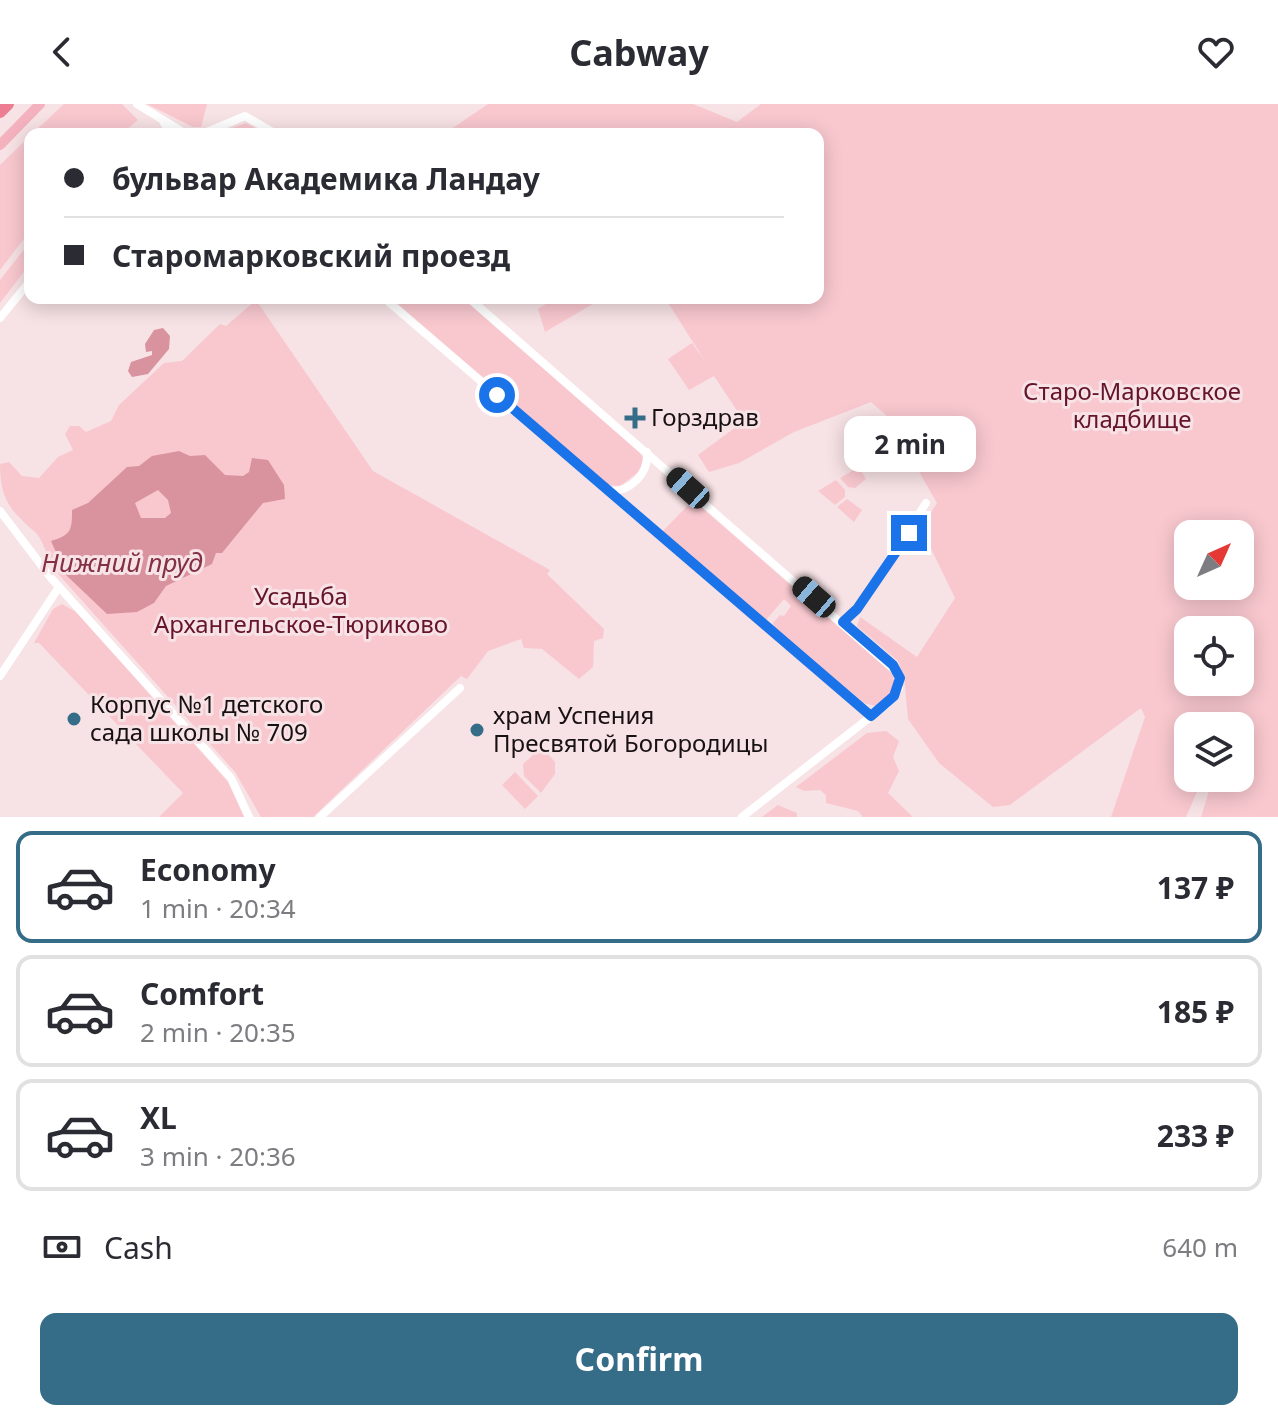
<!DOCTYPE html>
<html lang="en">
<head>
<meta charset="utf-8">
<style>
	:root { --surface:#fff; --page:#f2f2f3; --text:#2b2b33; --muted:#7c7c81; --line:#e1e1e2; --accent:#356c87 }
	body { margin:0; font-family:"Noto Sans",sans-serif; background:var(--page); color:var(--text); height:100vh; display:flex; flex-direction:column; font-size:30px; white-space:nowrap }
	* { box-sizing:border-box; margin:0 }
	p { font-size:26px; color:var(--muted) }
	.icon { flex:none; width:44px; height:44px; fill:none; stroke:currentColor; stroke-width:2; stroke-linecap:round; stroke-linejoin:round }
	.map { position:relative; height:713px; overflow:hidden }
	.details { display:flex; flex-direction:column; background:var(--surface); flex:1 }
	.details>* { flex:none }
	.guide { position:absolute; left:24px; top:24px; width:800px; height:176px; border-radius:16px; box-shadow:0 4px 20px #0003; display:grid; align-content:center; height:176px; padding:0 40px; background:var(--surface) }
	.needle { width:52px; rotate:45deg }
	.fabs { position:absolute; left:1174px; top:416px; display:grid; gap:16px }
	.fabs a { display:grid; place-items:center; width:80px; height:80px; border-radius:16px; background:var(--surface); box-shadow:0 4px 20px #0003; font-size:40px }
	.end { position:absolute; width:36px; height:36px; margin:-18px; border:10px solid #1a73e8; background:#fff; box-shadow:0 0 0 4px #fff }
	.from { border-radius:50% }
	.bubble { position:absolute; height:56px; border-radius:16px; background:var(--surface); box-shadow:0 4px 20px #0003; font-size:26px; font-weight:700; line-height:56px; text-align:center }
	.car { position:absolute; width:24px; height:48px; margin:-24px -12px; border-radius:10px; box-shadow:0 0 6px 2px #0007; background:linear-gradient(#222 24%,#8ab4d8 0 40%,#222 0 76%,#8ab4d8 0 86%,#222 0) }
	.guide b { display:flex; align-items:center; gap:28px; height:76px; font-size:30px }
	.guide b+b { border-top:2px solid var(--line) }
	.guide i { width:20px; height:20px; background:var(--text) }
	ul { padding:14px 0 0; list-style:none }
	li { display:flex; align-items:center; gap:24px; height:112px; margin:0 16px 12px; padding:0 24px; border:4px solid var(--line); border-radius:16px }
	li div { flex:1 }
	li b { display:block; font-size:30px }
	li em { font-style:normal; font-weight:700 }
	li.active { border-color:var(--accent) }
	li>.icon { width:72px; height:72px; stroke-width:1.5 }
	.pay { display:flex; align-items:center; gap:20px; height:88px; padding:0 40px; font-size:30px }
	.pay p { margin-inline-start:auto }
	.cta { display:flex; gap:16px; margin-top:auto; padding:16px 40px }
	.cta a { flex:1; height:92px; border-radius:16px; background:var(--accent); color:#fff; font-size:32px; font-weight:700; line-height:92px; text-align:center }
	header { display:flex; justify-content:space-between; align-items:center; height:104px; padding:0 40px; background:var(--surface); font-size:36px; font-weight:700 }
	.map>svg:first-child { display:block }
</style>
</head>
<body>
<header><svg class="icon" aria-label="back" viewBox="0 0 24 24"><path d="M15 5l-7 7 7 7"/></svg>Cabway<svg class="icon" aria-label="heart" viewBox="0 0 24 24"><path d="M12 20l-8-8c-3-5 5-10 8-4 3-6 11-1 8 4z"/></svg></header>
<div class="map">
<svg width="1278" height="713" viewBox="0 0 1278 713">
	<rect width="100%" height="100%" fill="#f7e2e5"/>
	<path fill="#f9c8cf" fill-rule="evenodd" d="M64,0H122L138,16L121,30H32Z
		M147,0H207L201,23H193Z
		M488,0H693L737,18L761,0H1278V713H1201L1213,674H1240V622H1188V674H1203L1186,713H1111L1145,613L1141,604L1010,701L993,703L939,659L908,615L904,572L898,557L857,522L860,513L917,553L955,494L921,424L937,399L887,312L871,298L794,328L739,359L709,368L698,351L744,317L714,272L689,286L668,255L692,239L705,257L665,194H818V30H444ZM1188,430H1240V482H1188ZM1188,526H1240V578H1188Z
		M246,19L266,30H215Z
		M30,32V127L0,166V61Z
		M30,138V160L0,199V176Z
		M391,194H462L640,349L643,354L640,367L620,382L608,381Z
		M555,194H603L545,228L538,205Z
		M256,196L373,367L550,466L547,470L604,525L603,534L594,537L593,563L579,575L542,545L524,544L521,535L488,547L467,575L461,572L313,713H261L235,668L52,463C48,454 43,436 36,429C10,406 0,396 0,360L9,358L22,372L39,374L58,353L73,346L65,330L70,322H79L86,328L111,317L119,301L164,259L182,257L220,220L226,222Z
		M859,363L866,375L855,384L848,383L840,374Z
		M836,376L845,386V393L835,401L818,387Z
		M847,395L862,406L854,418L837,403Z
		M693,396L895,572C896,587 889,595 876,602L864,599L774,523L773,519L780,511L784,512L791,502L784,495L766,516L662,428Z
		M62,500L76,508L228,678L244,713H159L183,689L39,539H34L53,505Z
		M886,627L899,637L893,653L899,667L888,689L913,713H863L858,707L826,699V691L820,686L804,687L796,683L867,629Z
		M542,643L555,658V670L541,689L524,672L523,660Z
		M515,668L538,692L525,705L502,681Z
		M778,701L797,709V713H762Z"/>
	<path fill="#d9939e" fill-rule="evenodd" d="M163,224L170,232L169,245L148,270L132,273L128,267L131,258L152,251V247L146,248L145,240L154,226Z
		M179,347L190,352L205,351L225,371L243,372L249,368L252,354L268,356L284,381L285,395L263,399L222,449H216L212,460L166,482L154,499L137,508L107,510L66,471L51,437C72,431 72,425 72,406L88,399L127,363L139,362L152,352ZM158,386L168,396L171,409L165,414H141L135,399Z"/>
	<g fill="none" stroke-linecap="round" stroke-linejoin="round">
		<path stroke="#fff" stroke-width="8" d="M137,0L186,30
			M163,17L170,30
			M202,30L245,12L276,30
			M384,194L871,612
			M469,194L897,568L899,584L887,600L742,713
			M0,214L30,177
			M609,387C631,388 649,369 647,348
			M0,407L51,474L231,674L249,713
			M843,518L857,505L926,399
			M0,572L59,483
			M320,713L460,584"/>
		<path stroke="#f4b1be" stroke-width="10" d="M0,41L40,0"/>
		<path stroke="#ed7d93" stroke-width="12" d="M0,8L8,0"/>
	</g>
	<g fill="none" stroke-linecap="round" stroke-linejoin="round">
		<path stroke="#1a73e8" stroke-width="10" d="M497,291L871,612L894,592L900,574L893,561L843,518L857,505L909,429"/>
	</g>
	<g fill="#356c87" stroke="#f7e2e5" stroke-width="3">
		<path d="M631 302h8v8h8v8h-8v8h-8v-8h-8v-8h8z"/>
		<circle cx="74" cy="615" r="8"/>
		<circle cx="477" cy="626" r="8"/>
	</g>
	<g text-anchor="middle" stroke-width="6" stroke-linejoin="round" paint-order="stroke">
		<g font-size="24" fill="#66132c" stroke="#f7e2e5">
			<text x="1132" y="296">Старо-Марковское<tspan x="1132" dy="28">кладбище</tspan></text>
			<text x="301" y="501">Усадьба<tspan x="301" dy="28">Архангельское-Тюриково</tspan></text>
		</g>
		<g font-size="24" fill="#181112" stroke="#f7e2e5" text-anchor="start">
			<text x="651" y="322">Горздрав</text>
			<text x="90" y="609">Корпус №1 детского<tspan x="90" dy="28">сада школы № 709</tspan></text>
			<text x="493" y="620">храм Успения<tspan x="493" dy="28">Пресвятой Богородицы</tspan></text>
		</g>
		<g font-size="26" font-style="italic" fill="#843044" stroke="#f7e2e5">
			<text x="122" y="468">Нижний пруд</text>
		</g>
	</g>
</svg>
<div class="fabs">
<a><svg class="needle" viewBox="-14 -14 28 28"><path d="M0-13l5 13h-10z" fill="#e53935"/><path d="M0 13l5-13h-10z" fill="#7c7c81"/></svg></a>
<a><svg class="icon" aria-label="locate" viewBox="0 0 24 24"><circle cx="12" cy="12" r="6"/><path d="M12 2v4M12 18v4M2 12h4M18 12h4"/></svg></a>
<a><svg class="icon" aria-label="layers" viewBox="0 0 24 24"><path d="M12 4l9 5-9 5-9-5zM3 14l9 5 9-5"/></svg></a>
</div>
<i class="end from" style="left:497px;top:291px"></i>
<i class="end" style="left:909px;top:429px"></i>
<div class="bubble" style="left:844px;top:312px;width:132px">2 min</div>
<i class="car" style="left:688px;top:384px;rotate:312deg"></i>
<i class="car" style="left:814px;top:493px;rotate:311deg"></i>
<div class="guide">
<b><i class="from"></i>бульвар Академика Ландау</b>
<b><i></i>Старомарковский проезд</b>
</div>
</div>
<section class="details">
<ul>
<li class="active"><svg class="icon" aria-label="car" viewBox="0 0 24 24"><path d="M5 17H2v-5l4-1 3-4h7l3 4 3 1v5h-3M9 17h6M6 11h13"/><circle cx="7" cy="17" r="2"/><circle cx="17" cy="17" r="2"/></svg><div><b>Economy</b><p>1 min · 20:34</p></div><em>137 ₽</em></li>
<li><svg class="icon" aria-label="car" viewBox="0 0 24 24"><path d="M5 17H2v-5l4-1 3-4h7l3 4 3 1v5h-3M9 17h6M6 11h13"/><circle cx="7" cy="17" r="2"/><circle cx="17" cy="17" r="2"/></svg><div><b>Comfort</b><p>2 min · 20:35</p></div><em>185 ₽</em></li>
<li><svg class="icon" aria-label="car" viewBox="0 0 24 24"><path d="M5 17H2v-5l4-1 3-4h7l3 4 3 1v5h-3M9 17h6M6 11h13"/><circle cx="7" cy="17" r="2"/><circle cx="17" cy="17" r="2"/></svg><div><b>XL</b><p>3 min · 20:36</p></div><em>233 ₽</em></li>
</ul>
<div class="pay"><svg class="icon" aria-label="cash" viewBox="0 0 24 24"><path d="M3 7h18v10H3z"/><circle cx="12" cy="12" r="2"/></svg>Cash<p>640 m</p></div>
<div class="cta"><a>Confirm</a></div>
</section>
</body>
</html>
